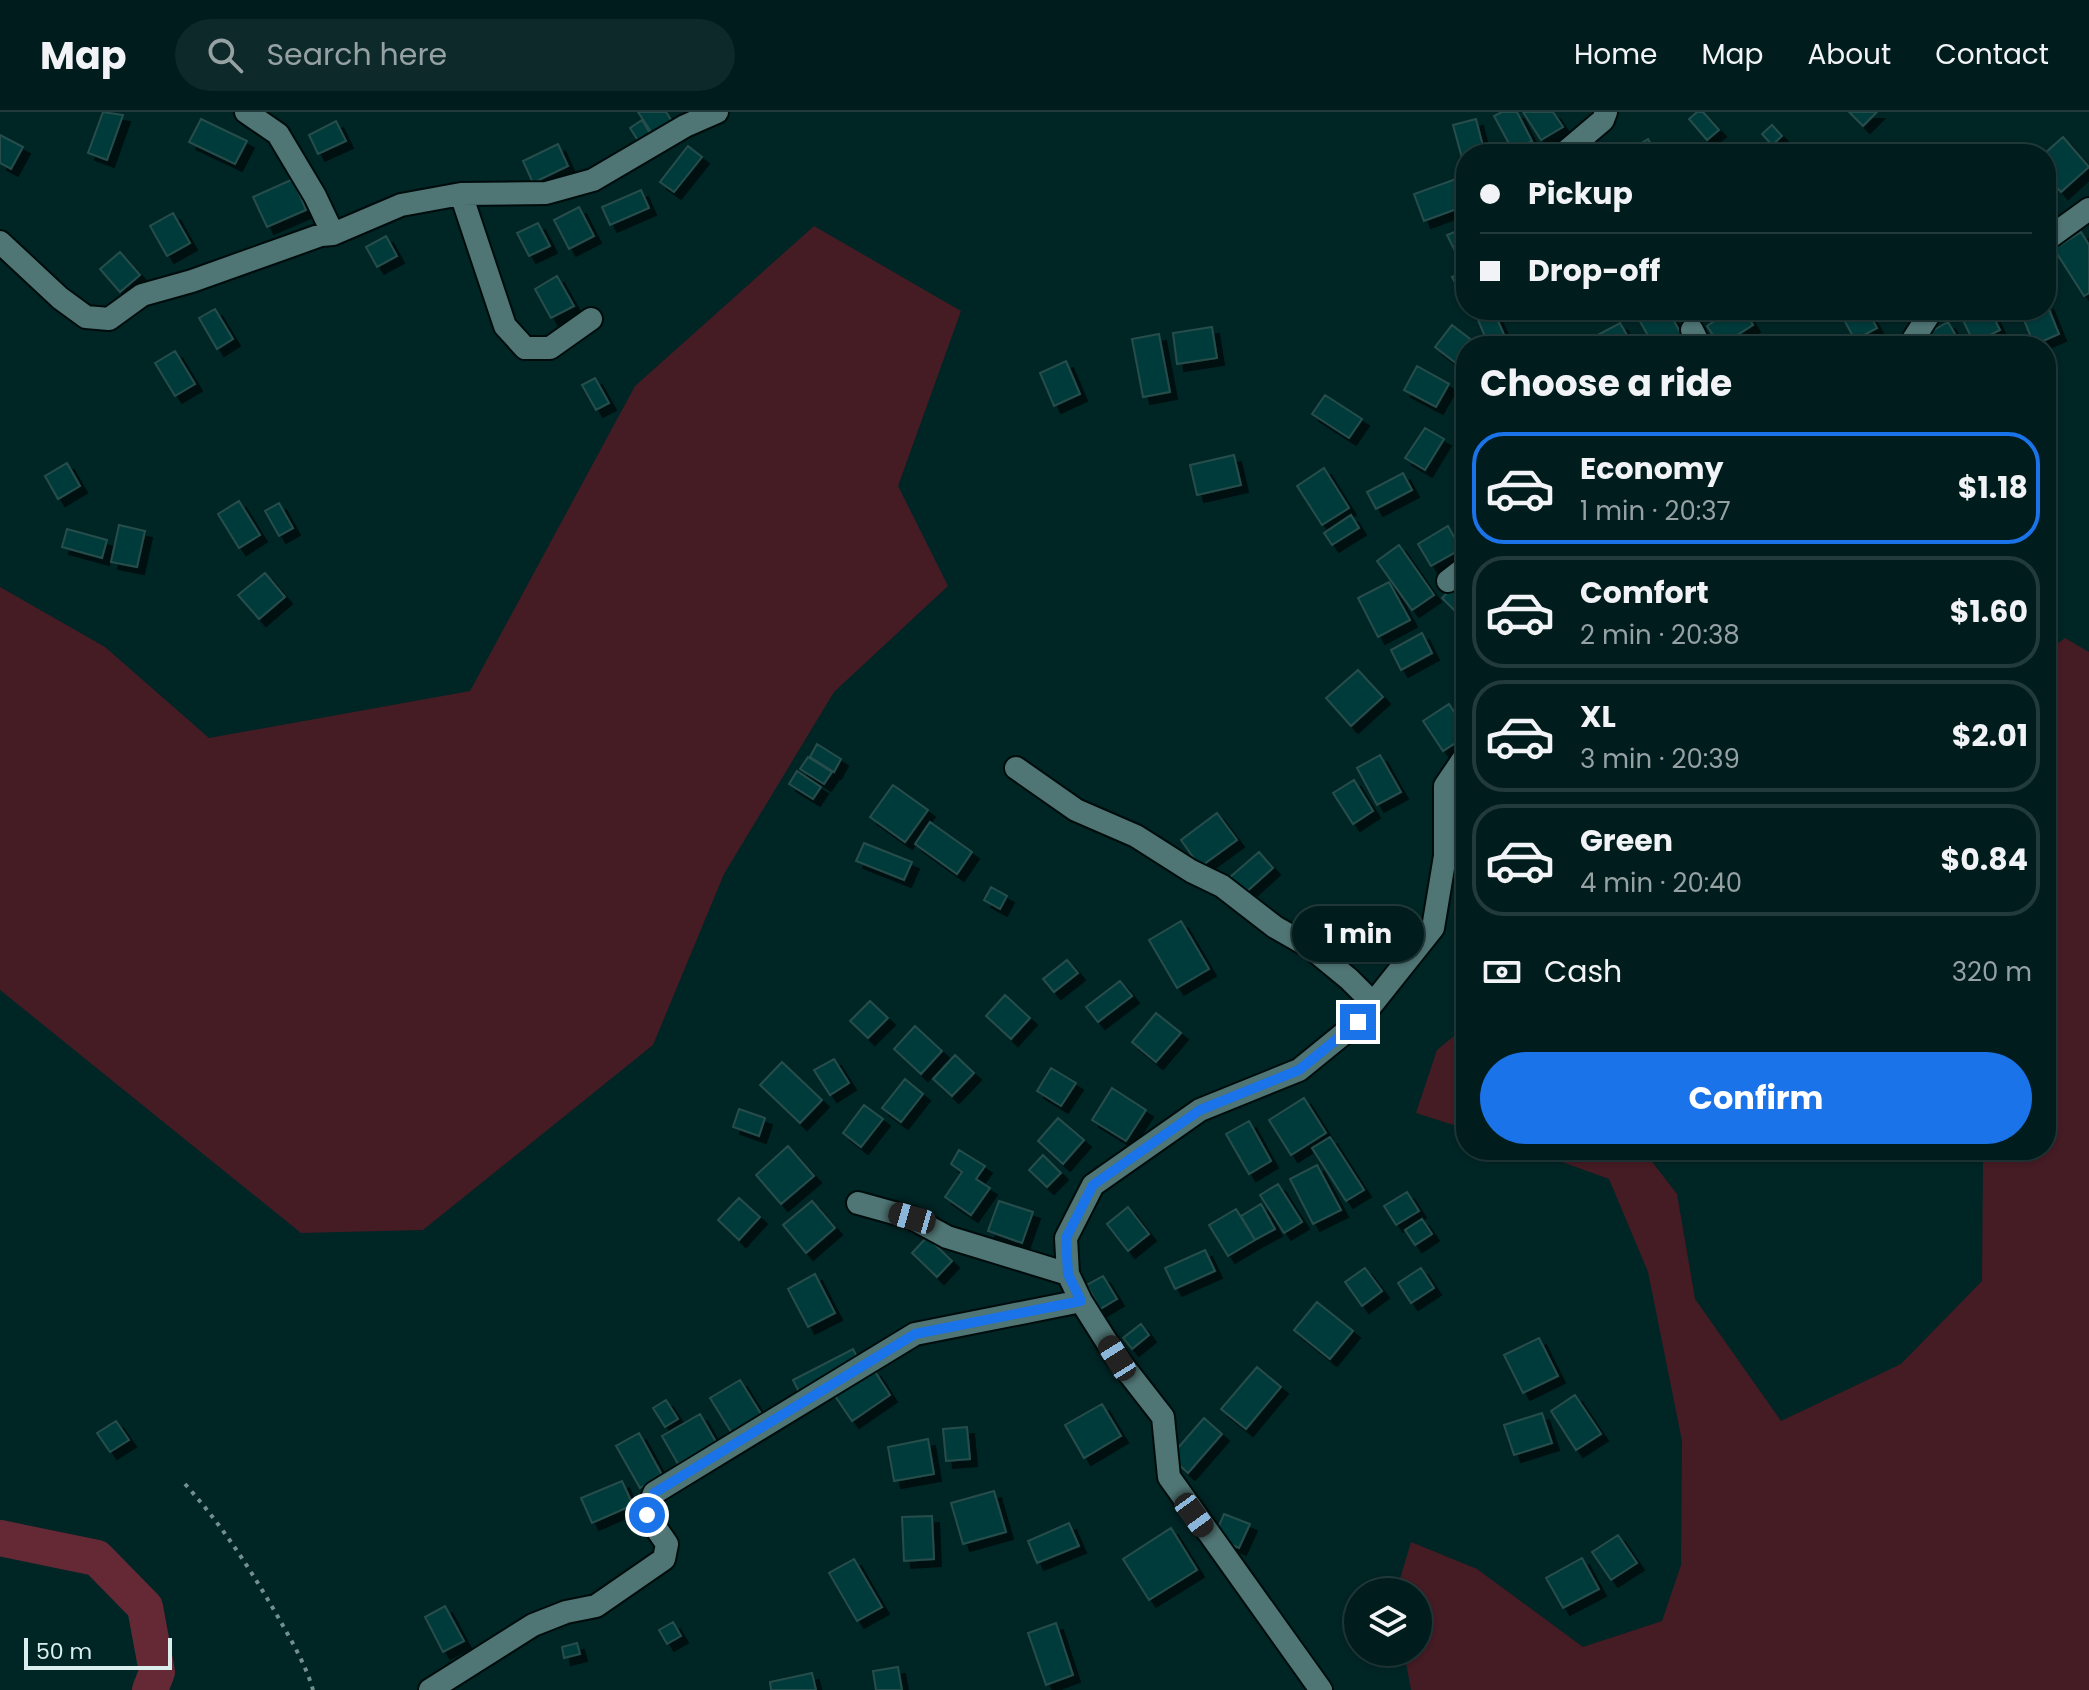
<!DOCTYPE html>
<html lang="en">
<head>
<meta charset="utf-8">
<style>
	:root { --surface:#001c1c; --page:#0e2929; --text:#f1f3f6; --muted:#95a1a3; --line:#223a3b; --accent:#1a73e8 }
	body { margin:0; font-family:Poppins,sans-serif; background:var(--page); color:var(--text); height:100vh; display:flex; flex-direction:column; font-size:30px; white-space:nowrap }
	* { box-sizing:border-box; margin:0 }
	p { font-size:26px; color:var(--muted) }
	.icon { flex:none; width:44px; height:44px; fill:none; stroke:currentColor; stroke-width:2; stroke-linecap:round; stroke-linejoin:round }
	.map { position:relative; flex:1; overflow:hidden }
	.drawer { position:absolute; left:1456px; top:224px; width:600px; height:824px; display:flex; flex-direction:column; background:var(--surface); border-radius:32px; box-shadow:0 2px 6px #0004,0 0 0 2px var(--line) }
	.drawer>* { flex:none }
	.hud { position:absolute; left:1456px; top:32px; width:600px; height:176px; border-radius:32px; box-shadow:0 2px 6px #0004,0 0 0 2px var(--line); display:grid; align-content:center; height:176px; padding:0 24px; background:var(--surface) }
	.controls { position:absolute; left:1344px; top:1466px; display:grid; gap:16px }
	.controls a { display:grid; place-items:center; width:88px; height:88px; border-radius:50%; background:var(--surface); box-shadow:0 2px 6px #0004,0 0 0 2px var(--line); font-size:40px }
	.scale { position:absolute; left:24px; bottom:20px; width:148px; box-sizing:border-box; padding-left:8px; border:4px solid #d9eeed; border-top:0; font-size:22px; line-height:28px; white-space:nowrap; color:#d9eeed; -webkit-text-stroke:6px #002525; paint-order:stroke }
	.end { position:absolute; width:36px; height:36px; margin:-18px; border:10px solid #1a73e8; background:#fff; box-shadow:0 0 0 4px #fff }
	.from { border-radius:50% }
	.bubble { position:absolute; height:56px; border-radius:28px; background:var(--surface); box-shadow:0 2px 6px #0004,0 0 0 2px var(--line); font-size:26px; font-weight:700; line-height:56px; text-align:center }
	.car { position:absolute; width:24px; height:48px; margin:-24px -12px; border-radius:10px; box-shadow:0 0 6px 2px #0007; background:linear-gradient(#222 24%,#8ab4d8 0 40%,#222 0 76%,#8ab4d8 0 86%,#222 0) }
	.hud b { display:flex; align-items:center; gap:28px; height:76px; font-size:30px }
	.hud b+b { border-top:2px solid var(--line) }
	.hud i { width:20px; height:20px; background:var(--text) }
	ul { padding:0; list-style:none }
	li { display:flex; align-items:center; gap:24px; height:112px; margin:0 16px 12px; padding:0 8px; border:4px solid var(--line); border-radius:32px }
	li div { flex:1 }
	li b { display:block; font-size:30px }
	li em { font-style:normal; font-weight:700 }
	li.on { border-color:var(--accent) }
	li>.icon { width:72px; height:72px; stroke-width:1.5 }
	h2 { padding:0 24px; font-size:36px; line-height:96px }
	.pay { display:flex; align-items:center; gap:20px; height:88px; padding:0 24px; font-size:30px }
	.pay p { margin-inline-start:auto }
	.cta { display:flex; gap:16px; margin-top:auto; padding:16px 24px }
	.cta a { flex:1; height:92px; border-radius:48px; background:var(--accent); color:#fff; font-size:32px; font-weight:700; line-height:92px; text-align:center }
	header { display:flex; align-items:center; gap:48px; box-sizing:border-box; height:112px; padding:0 40px; background:var(--surface); border-bottom:2px solid var(--line) }
	header strong { font-size:38px }
	nav { display:flex; gap:44px; margin-inline-start:auto; font-size:28px }
	.search { width:560px; height:72px; background:var(--page); display:flex; align-items:center; gap:20px; box-sizing:border-box; padding:0 28px; border-radius:44px; color:var(--muted); font-size:30px }
	.map>svg:first-child { display:block }
</style>
</head>
<body>
<header>
<strong>Map</strong>
<div class="search"><svg class="icon" aria-label="search" viewBox="0 0 24 24"><circle cx="10" cy="10" r="6"/><path d="M15 15l6 6"/></svg>Search here</div>
<nav><a>Home</a><a>Map</a><a>About</a><a>Contact</a></nav>
</header>
<div class="map">
<svg width="2089" height="1578" viewBox="0 0 2089 1578">
	<defs>
		<filter id="shadow"><feDropShadow dx="7" dy="7" stdDeviation="0" flood-color="#0009"/></filter>
	</defs>
	<rect width="100%" height="100%" fill="#002525"/>
	<path fill="#451b24" d="M814,114L961,199L898,374L948,474L834,580L724,762L653,933L423,1118L301,1121L0,878V475L105,535L209,626L470,579L635,274Z
		M2065,526L2089,540V1578H1411L1404,1540H1418V1480H1396L1411,1430L1477,1457L1583,1535L1662,1509L1681,1453L1682,1329L1648,1160L1609,1067L1529,1038H1643L1677,1082L1695,1187L1781,1309L1901,1252L1982,1169L1983,1048L1987,1038H2046L2049,716L2046,714V540Z
		M1466,914V1017L1416,1001L1437,938Z"/>
	<g fill="none" stroke-linecap="round" stroke-linejoin="round">
		<path stroke="#652936" stroke-width="36" d="M0,1426L97,1446L145,1495L157,1560L150,1578"/>
	</g>
	<path fill="#053b3a" stroke="#274d4c" stroke-width="2" filter="url(#shadow)" d="M103,0L123,3L107,48L88,41Z
		M638,0H666L673,11L654,24Z
		M1502,0H1517L1532,29L1513,39L1494,4Z
		M1523,0H1553L1563,15L1541,28Z
		M1697,0H1703L1719,18L1707,28L1689,7Z
		M1849,0H1877L1863,14Z
		M201,7L247,29L235,52L189,30Z
		M1476,7L1485,42H1466L1465,57L1453,13Z
		M642,8L651,23L639,30L630,16Z
		M336,9L346,29L318,42L309,23Z
		M1772,13L1782,24L1772,33L1762,22Z
		M0,23L23,35L11,57L0,51Z
		M2063,25L2089,55L2061,80L2046,63V42H2044Z
		M1648,27L1657,42H1630L1628,39Z
		M558,32L568,54L533,71L523,49Z
		M688,34L702,45L674,80L660,70Z
		M293,67L306,98L267,115L253,85Z
		M1456,67L1465,94L1424,109L1414,82Z
		M641,78L649,96L610,113L602,95Z
		M579,95L594,124L569,137L554,108Z
		M173,101L190,131L167,144L150,114Z
		M538,111L550,134L529,144L517,121Z
		M1457,119L1462,131L1453,135L1447,123Z
		M2081,120L2089,133V181L2084,184L2054,137Z
		M386,124L397,144L377,155L366,135Z
		M1463,133L1466,148L1461,150L1454,137Z
		M120,140L140,163L120,180L100,157Z
		M1466,158V184L1463,185L1452,165Z
		M557,164L574,194L551,206L535,177Z
		M2046,190L2059,222L2034,233L2020,198H2046Z
		M215,197L233,227L217,237L199,206Z
		M1668,198L1686,231L1680,234H1654L1634,199Z
		M1731,198H1744L1753,213L1720,234L1707,214Z
		M1857,198H1867L1877,216L1855,228L1843,206Z
		M1958,198H1990L2000,218L1974,231Z
		M1494,200L1506,227L1489,234L1478,208Z
		M1948,210L1962,234H1931L1925,223Z
		M1620,211L1631,230L1624,234H1599L1594,225Z
		M1452,213L1478,233L1466,234V248L1461,255L1435,235Z
		M1212,215L1217,246L1177,252L1173,221Z
		M1159,222L1170,280L1143,285L1132,227Z
		M175,239L195,272L175,284L155,251Z
		M1066,249L1080,282L1054,294L1040,261Z
		M1417,254L1449,272L1436,295L1404,278Z
		M595,266L609,291L596,298L582,273Z
		M1325,283L1362,307L1349,326L1312,302Z
		M1425,316L1444,327L1425,358L1405,346Z
		M1234,343L1241,373L1197,383L1190,353Z
		M67,351L80,374L58,387L45,364Z
		M1324,356L1349,396L1322,413L1297,374Z
		M1403,361L1412,378L1376,397L1367,380Z
		M239,389L260,423L239,436L218,402Z
		M279,391L293,416L279,424L265,399Z
		M1351,403L1359,416L1332,433L1324,421Z
		M119,413L145,419L137,455L111,450Z
		M1448,414L1461,437L1431,454L1418,432Z
		M67,417L107,428L102,446L62,435Z
		M1399,433L1434,483L1412,498L1377,449Z
		M265,461L285,485L259,507L238,483Z
		M1466,462V505L1463,507L1442,486Z
		M1389,470L1410,508L1378,525L1358,486Z
		M1422,521L1432,541L1401,558L1391,538Z
		M1358,558L1383,585L1351,614L1326,586Z
		M1449,592L1466,618V624L1443,639L1423,609Z
		M817,632L841,647L834,660L810,645Z
		M1380,643L1401,680L1377,693L1357,656Z
		M808,645L832,660L824,672L800,657Z
		M797,659L821,675L813,687L789,672Z
		M1354,668L1373,699L1353,712L1333,681Z
		M893,673L928,698L905,730L870,705Z
		M1217,701L1237,728L1200,755L1181,728Z
		M930,710L972,740L957,762L915,732Z
		M864,731L912,750L904,768L856,749Z
		M1259,740L1273,756L1244,782L1230,765Z
		M991,775L1007,784L1000,797L984,788Z
		M1345,803L1357,814L1338,836L1326,825Z
		M1181,809L1209,857L1177,876L1149,828Z
		M1067,848L1078,861L1054,880L1043,867Z
		M1120,869L1132,884L1098,910L1086,895Z
		M1005,883L1030,906L1011,927L986,904Z
		M870,889L888,906L868,926L850,909Z
		M1156,901L1181,921L1156,950L1132,930Z
		M915,914L942,939L921,962L894,937Z
		M955,943L974,961L952,984L933,967Z
		M834,947L849,971L830,983L814,958Z
		M782,950L822,988L800,1011L760,973Z
		M1051,956L1076,971L1061,994L1037,979Z
		M905,967L923,982L901,1010L882,996Z
		M1112,976L1146,998L1126,1029L1092,1008Z
		M1304,986L1326,1021L1291,1043L1269,1008Z
		M864,993L883,1007L861,1035L843,1021Z
		M739,997L765,1006L759,1024L733,1015Z
		M1058,1006L1084,1028L1063,1052L1038,1029Z
		M1249,1009L1271,1049L1249,1062L1226,1022Z
		M1330,1025L1364,1078L1346,1089L1312,1036Z
		M788,1034L814,1064L781,1092L756,1063Z
		M959,1038L985,1054L976,1067L990,1076L971,1103L945,1085L962,1060L951,1052Z
		M1043,1043L1061,1061L1047,1075L1029,1058Z
		M1317,1053L1341,1098L1313,1112L1290,1067Z
		M1278,1072L1302,1110L1284,1121L1260,1083Z
		M1407,1080L1419,1099L1396,1113L1384,1094Z
		M739,1086L760,1105L739,1128L718,1108Z
		M812,1089L835,1116L806,1141L783,1113Z
		M999,1089L1033,1100L1022,1131L988,1119Z
		M1261,1092L1275,1117L1255,1128L1241,1104Z
		M1128,1095L1149,1122L1128,1139L1107,1112Z
		M1236,1097L1255,1128L1228,1144L1209,1113Z
		M1422,1107L1432,1122L1415,1133L1405,1118Z
		M927,1125L952,1149L937,1165L912,1141Z
		M1205,1138L1215,1159L1175,1177L1165,1156Z
		M1365,1156L1382,1179L1362,1194L1345,1170Z
		M1421,1156L1434,1176L1411,1191L1398,1171Z
		M815,1162L835,1201L808,1215L788,1177Z
		M1103,1164L1117,1187L1100,1197L1087,1173Z
		M1317,1190L1353,1219L1330,1247L1294,1218Z
		M1141,1212L1149,1223L1132,1237L1123,1226Z
		M1539,1226L1558,1264L1523,1281L1504,1243Z
		M853,1237L861,1253L801,1284L793,1268Z
		M1257,1255L1281,1275L1246,1317L1221,1297Z
		M874,1258L890,1283L852,1309L835,1284Z
		M740,1268L766,1310L736,1328L710,1286Z
		M1575,1283L1601,1322L1576,1338L1551,1299Z
		M666,1288L678,1307L665,1315L653,1296Z
		M1102,1292L1121,1324L1084,1346L1065,1313Z
		M1542,1301L1552,1331L1514,1343L1504,1313Z
		M700,1302L716,1330L678,1352L662,1324Z
		M1204,1306L1222,1322L1188,1361L1170,1345Z
		M116,1309L129,1328L110,1340L97,1321Z
		M967,1315L970,1347L946,1349L943,1317Z
		M639,1321L662,1363L640,1376L616,1334Z
		M928,1327L934,1362L894,1369L888,1335Z
		M622,1369L633,1393L592,1411L581,1386Z
		M994,1379L1006,1420L963,1432L951,1391Z
		M1224,1402L1250,1412L1239,1436L1214,1425Z
		M932,1404L934,1447L904,1449L902,1405Z
		M1069,1411L1079,1434L1037,1451L1028,1429Z
		M1171,1416L1197,1458L1149,1488L1123,1447Z
		M1618,1423L1637,1451L1611,1468L1592,1440Z
		M1582,1446L1599,1477L1563,1496L1546,1466Z
		M854,1447L882,1495L857,1509L829,1461Z
		M445,1494L464,1529L443,1540L425,1505Z
		M673,1510L681,1524L667,1532L659,1518Z
		M1056,1511L1073,1563L1046,1573L1028,1521Z
		M577,1531L580,1542L564,1546L562,1535Z
		M898,1555L902,1578H876L873,1559Z
		M812,1561L816,1578H771L770,1570Z"/>
	<g fill="none" stroke-linecap="round" stroke-linejoin="round">
		<g stroke="#000c0c" stroke-width="26">
			<path id="minor" d="M246,0L278,22L315,84L333,122
				M1563,42L1603,8L1606,0
				M461,82L505,214L525,236H550L591,207
				M2046,128L2089,97
				M0,130L60,186L86,205L109,207L142,183L192,169L321,123L333,122L401,93L461,82L546,81L593,68L685,14L717,0
				M1692,218L1700,234
				M1909,234L1932,198
				M1448,469L1466,455
				M1016,656L1076,698L1136,724L1191,759L1222,774L1275,815L1310,835L1349,867L1373,891
				M858,1091L912,1106L947,1125L1068,1162
				M430,1578L533,1513L566,1500L596,1494L664,1447L667,1432L647,1403L654,1381L915,1222L1081,1189
				M1321,1578L1169,1365L1163,1305L1117,1246L1081,1189L1068,1162L1066,1126L1093,1073L1200,998L1299,958L1358,910L1433,816L1445,744V674L1466,643"/>
		</g>
		<path stroke="#73908f" stroke-width="4" stroke-dasharray="4 6" stroke-linecap="butt" d="M185,1372C222,1413 251,1458 278,1505C291,1528 306,1553 313,1578"/>
		<use href="#minor" stroke="#4f7574" stroke-width="22"/>
	</g>
	<g fill="none" stroke-linecap="round" stroke-linejoin="round">
		<path stroke="#1a73e8" stroke-width="10" d="M647,1403L654,1381L915,1222L1081,1189L1068,1162L1066,1126L1093,1073L1200,998L1299,958L1358,910"/>
	</g>
</svg>
<div class="controls">
<a><svg class="icon" aria-label="layers" viewBox="0 0 24 24"><path d="M12 4l9 5-9 5-9-5zM3 14l9 5 9-5"/></svg></a>
</div>
<div class="scale">50 m</div>
<i class="end from" style="left:647px;top:1403px"></i>
<i class="end" style="left:1358px;top:910px"></i>
<div class="bubble" style="left:1292px;top:794px;width:132px">1 min</div>
<i class="car" style="left:912px;top:1106px;rotate:286deg"></i>
<i class="car" style="left:1117px;top:1246px;rotate:328deg"></i>
<i class="car" style="left:1194px;top:1403px;rotate:144deg"></i>
<div class="hud">
<b><i class="from"></i>Pickup</b>
<b><i></i>Drop-off</b>
</div>
<section class="drawer">
<h2>Choose a ride</h2>
<ul>
<li class="on"><svg class="icon" aria-label="car" viewBox="0 0 24 24"><path d="M5 17H2v-5l4-1 3-4h7l3 4 3 1v5h-3M9 17h6M6 11h13"/><circle cx="7" cy="17" r="2"/><circle cx="17" cy="17" r="2"/></svg><div><b>Economy</b><p>1 min · 20:37</p></div><em>$1.18</em></li>
<li><svg class="icon" aria-label="car" viewBox="0 0 24 24"><path d="M5 17H2v-5l4-1 3-4h7l3 4 3 1v5h-3M9 17h6M6 11h13"/><circle cx="7" cy="17" r="2"/><circle cx="17" cy="17" r="2"/></svg><div><b>Comfort</b><p>2 min · 20:38</p></div><em>$1.60</em></li>
<li><svg class="icon" aria-label="car" viewBox="0 0 24 24"><path d="M5 17H2v-5l4-1 3-4h7l3 4 3 1v5h-3M9 17h6M6 11h13"/><circle cx="7" cy="17" r="2"/><circle cx="17" cy="17" r="2"/></svg><div><b>XL</b><p>3 min · 20:39</p></div><em>$2.01</em></li>
<li><svg class="icon" aria-label="car" viewBox="0 0 24 24"><path d="M5 17H2v-5l4-1 3-4h7l3 4 3 1v5h-3M9 17h6M6 11h13"/><circle cx="7" cy="17" r="2"/><circle cx="17" cy="17" r="2"/></svg><div><b>Green</b><p>4 min · 20:40</p></div><em>$0.84</em></li>
</ul>
<div class="pay"><svg class="icon" aria-label="cash" viewBox="0 0 24 24"><path d="M3 7h18v10H3z"/><circle cx="12" cy="12" r="2"/></svg>Cash<p>320 m</p></div>
<div class="cta"><a>Confirm</a></div>
</section>
</div>
</body>
</html>
